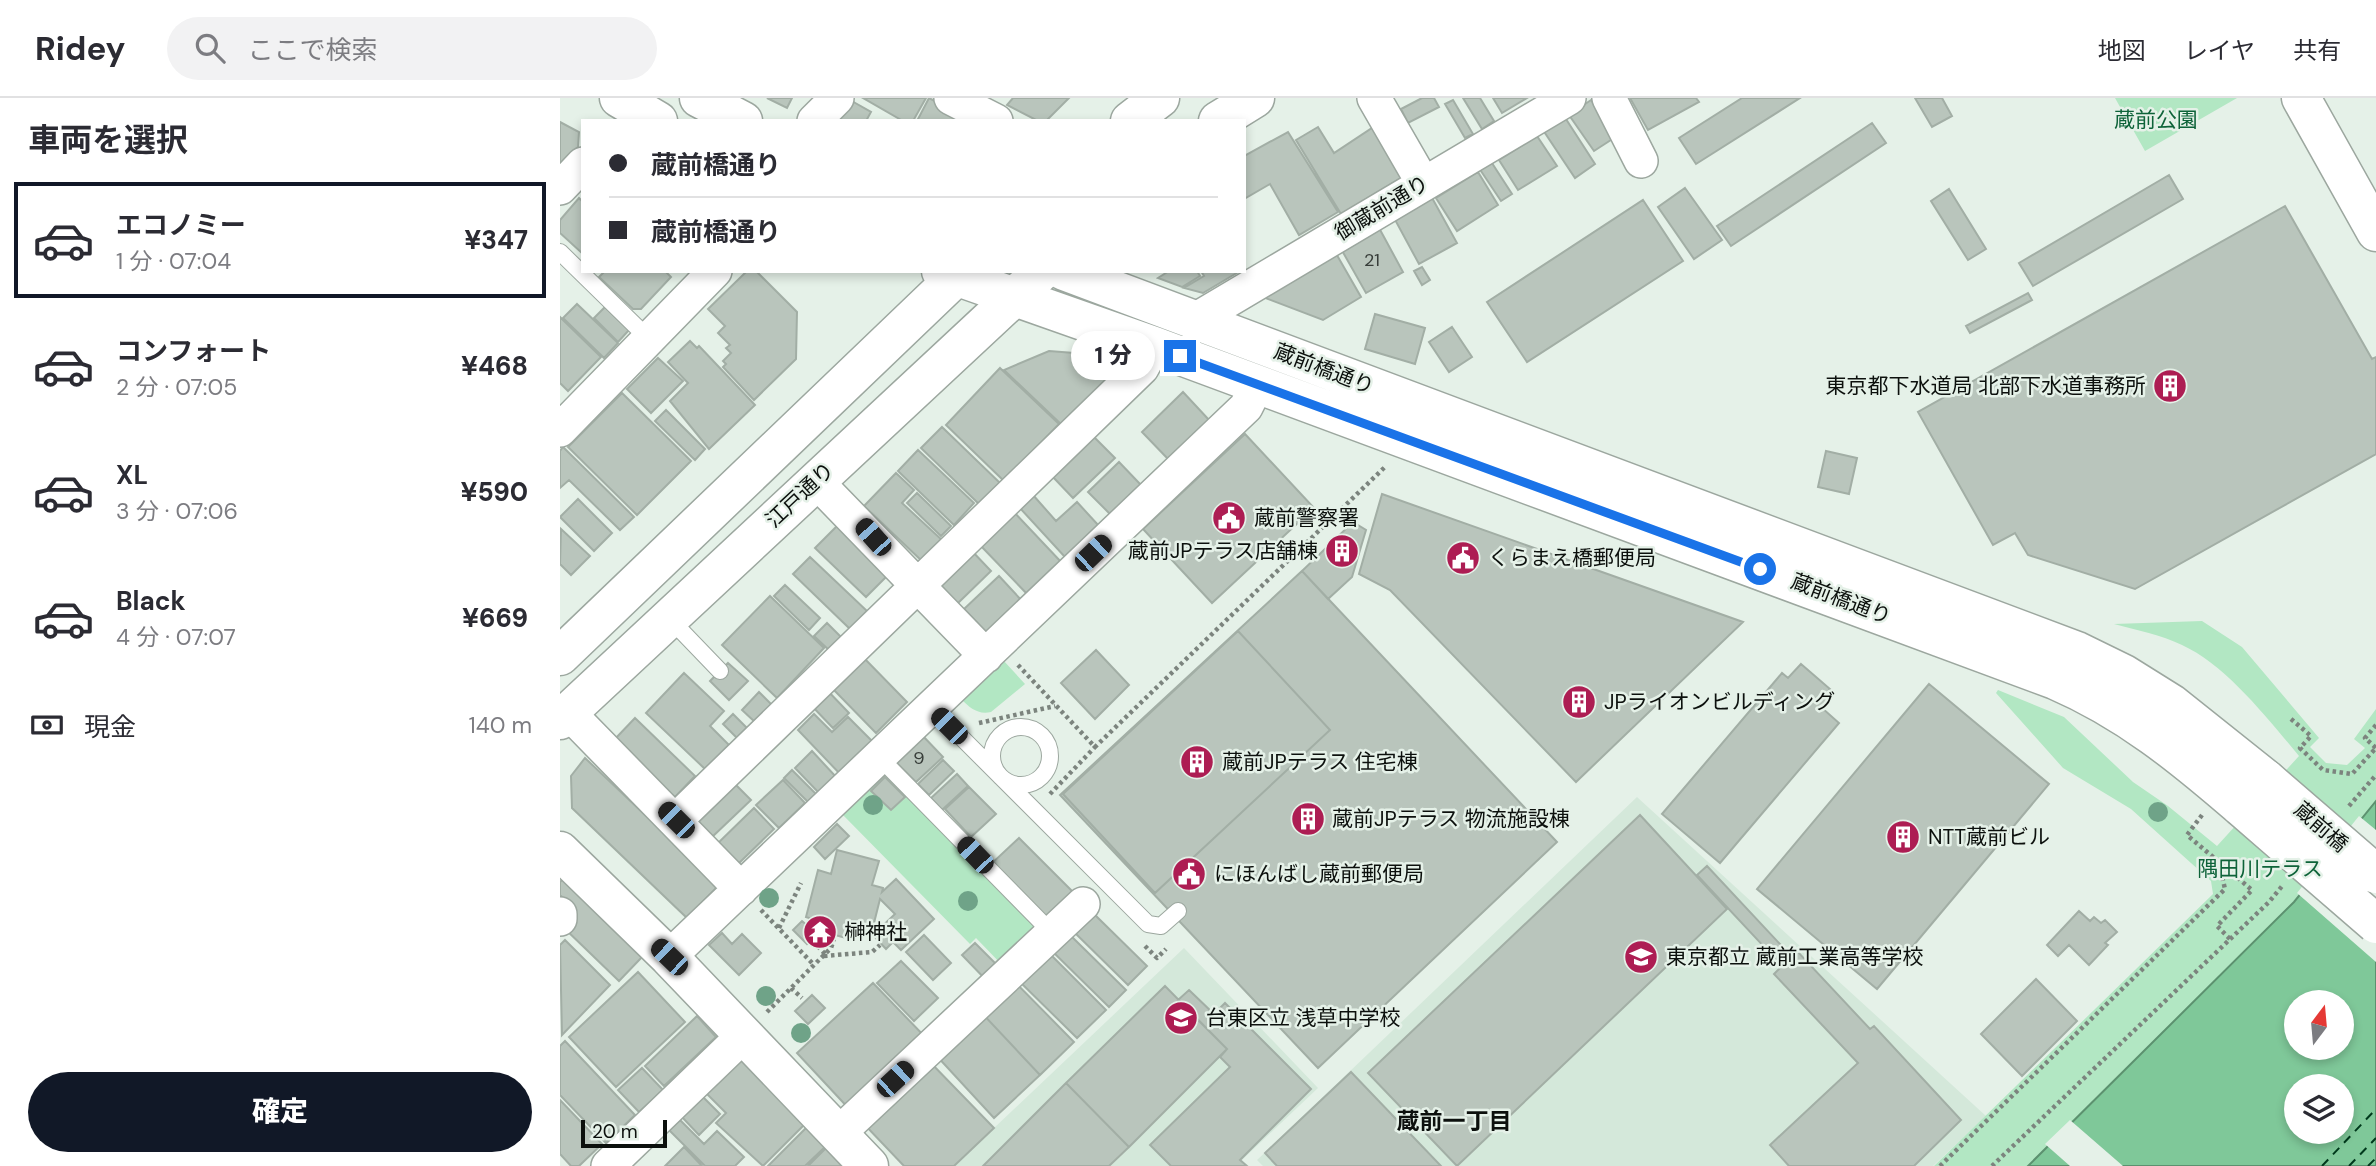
<!DOCTYPE html>
<html lang="ja">
<head>
<meta charset="utf-8">
<style>
	:root { --surface:#fff; --page:#f2f2f3; --text:#2b2b33; --muted:#7c7c81; --line:#e1e1e2; --accent:#111827 }
	body { margin:0; font-family:"DM Sans","Noto Sans JP",sans-serif; background:var(--page); color:var(--text); height:100vh; display:flex; flex-direction:column; font-size:26px; white-space:nowrap }
	* { box-sizing:border-box; margin:0 }
	p { font-size:23px; color:var(--muted) }
	.icon { flex:none; width:38px; height:38px; fill:none; stroke:currentColor; stroke-width:2; stroke-linecap:round; stroke-linejoin:round }
	.map { position:relative; flex:1; overflow:hidden }
	.drawer { display:flex; flex-direction:column; background:var(--surface); width:560px }
	.drawer>* { flex:none }
	.hud { position:absolute; left:21px; top:21px; width:665px; height:154px; border-radius:0px; box-shadow:0 4px 10px #0003; display:grid; align-content:center; height:154px; padding:0 28px; background:var(--surface) }
	.needle { width:46px; rotate:16deg }
	.controls { position:absolute; left:1724px; top:892px; display:grid; gap:14px }
	.controls a { display:grid; place-items:center; width:70px; height:70px; border-radius:50%; background:var(--surface); box-shadow:0 4px 10px #0003; font-size:35px }
	.scale { position:absolute; left:21px; bottom:18px; width:86px; box-sizing:border-box; padding-left:7px; border:4px solid #0c100d; border-top:0; font-size:19px; line-height:24px; white-space:nowrap; color:#0c100d; -webkit-text-stroke:5px #e5f1e8; paint-order:stroke }
	.end { position:absolute; width:32px; height:32px; margin:-16px; border:9px solid #1a73e8; background:#fff; box-shadow:0 0 0 4px #fff }
	.from { border-radius:50% }
	.bubble { position:absolute; height:49px; border-radius:24px; background:var(--surface); box-shadow:0 4px 10px #0003; font-size:23px; font-weight:800; line-height:49px; text-align:center }
	.car { position:absolute; width:21px; height:42px; margin:-21px -10px; border-radius:9px; box-shadow:0 0 5px 2px #0007; background:linear-gradient(#222 24%,#8ab4d8 0 40%,#222 0 76%,#8ab4d8 0 86%,#222 0) }
	.hud b { display:flex; align-items:center; gap:24px; height:66px; font-size:26px }
	.hud b+b { border-top:2px solid var(--line) }
	.hud i { width:18px; height:18px; background:var(--text) }
	ul { padding:0; list-style:none }
	li { display:flex; align-items:center; gap:21px; height:116px; margin:0 14px 10px; padding:0 14px; border:4px solid transparent; border-radius:0px }
	li div { flex:1 }
	li b { display:block; font-size:26px }
	li em { font-style:normal; font-weight:800 }
	li.active { border-color:var(--accent) }
	li>.icon { width:63px; height:63px; stroke-width:1.5 }
	h2 { padding:0 28px; font-size:32px; line-height:84px }
	.pay { display:flex; align-items:center; gap:18px; height:77px; padding:0 28px; font-size:26px }
	.pay p { margin-inline-start:auto }
	.action { display:flex; gap:14px; margin-top:auto; padding:14px 28px }
	.action a { flex:1; height:80px; border-radius:42px; background:var(--accent); color:#fff; font-size:28px; font-weight:800; line-height:80px; text-align:center }
	header { display:flex; align-items:center; gap:42px; box-sizing:border-box; height:98px; padding:0 35px; background:var(--surface); border-bottom:2px solid var(--line) }
	header strong { font-size:33px }
	nav { display:flex; gap:38px; margin-inline-start:auto; font-size:24px }
	.search { width:490px; height:63px; background:var(--page); display:flex; align-items:center; gap:18px; box-sizing:border-box; padding:0 24px; border-radius:38px; color:var(--muted); font-size:26px }
	main { display:flex; flex:1; min-height:0 }
	.map>svg:first-child { display:block }
</style>
</head>
<body>
<header>
<strong>Ridey</strong>
<div class="search"><svg class="icon" aria-label="search" viewBox="0 0 24 24"><circle cx="10" cy="10" r="6"/><path d="M15 15l6 6"/></svg>ここで検索</div>
<nav><a>地図</a><a>レイヤ</a><a>共有</a></nav>
</header>
<main>
<section class="drawer">
<h2>車両を選択</h2>
<ul>
<li class="active"><svg class="icon" aria-label="car" viewBox="0 0 24 24"><path d="M5 17H2v-5l4-1 3-4h7l3 4 3 1v5h-3M9 17h6M6 11h13"/><circle cx="7" cy="17" r="2"/><circle cx="17" cy="17" r="2"/></svg><div><b>エコノミー</b><p>1 分 · 07:04</p></div><em>¥347</em></li>
<li><svg class="icon" aria-label="car" viewBox="0 0 24 24"><path d="M5 17H2v-5l4-1 3-4h7l3 4 3 1v5h-3M9 17h6M6 11h13"/><circle cx="7" cy="17" r="2"/><circle cx="17" cy="17" r="2"/></svg><div><b>コンフォート</b><p>2 分 · 07:05</p></div><em>¥468</em></li>
<li><svg class="icon" aria-label="car" viewBox="0 0 24 24"><path d="M5 17H2v-5l4-1 3-4h7l3 4 3 1v5h-3M9 17h6M6 11h13"/><circle cx="7" cy="17" r="2"/><circle cx="17" cy="17" r="2"/></svg><div><b>XL</b><p>3 分 · 07:06</p></div><em>¥590</em></li>
<li><svg class="icon" aria-label="car" viewBox="0 0 24 24"><path d="M5 17H2v-5l4-1 3-4h7l3 4 3 1v5h-3M9 17h6M6 11h13"/><circle cx="7" cy="17" r="2"/><circle cx="17" cy="17" r="2"/></svg><div><b>Black</b><p>4 分 · 07:07</p></div><em>¥669</em></li>
</ul>
<div class="pay"><svg class="icon" aria-label="cash" viewBox="0 0 24 24"><path d="M3 7h18v10H3z"/><circle cx="12" cy="12" r="2"/></svg>現金<p>140 m</p></div>
<div class="action"><a>確定</a></div>
</section>
<div class="map">
<svg width="1816" height="1068" viewBox="0 0 1816 1068">
	<rect width="100%" height="100%" fill="#e5f1e8"/>
	<path fill="#d4e8da" d="M1077,699L1426,1018L1373,1068H703L697,1062Z
		M624,850L758,990L682,1062L687,1068H394Z"/>
	<path fill="#b2e7c3" d="M1555,0H1677L1585,53Z
		M1642,523L1682,549L1759,640L1750,649L1766,665L1787,667L1805,650L1794,641L1816,611V703L1734,804L1468,1068H1374L1653,796L1651,783L1571,711L1503,670L1436,595L1438,592L1504,619L1573,684L1608,708L1657,748L1739,658C1708,621 1666,567 1622,547C1601,537 1577,532 1554,526Z
		M443,562L465,586L431,614C418,617 410,610 401,601Z
		M325,673L483,833L445,870L416,840L410,846L282,716Z"/>
	<path fill="#7fc899" stroke="#5c916f" stroke-width="2" fill-rule="evenodd" d="M1816,703V1068H1468L1734,804ZM1736,905H1782V950H1736ZM1736,989H1782V1034H1736Z"/>
	<path fill="#e5f1e8" d="M1799,718L1816,732V864L1737,795Z
		M1510,1022L1563,1068H1510L1485,1046Z"/>
	<g fill="none" stroke-linecap="round" stroke-linejoin="round">
		<path stroke="#00391c" stroke-width="2" stroke-dasharray="9 7" stroke-linecap="butt" d="M1762,1068L1816,1011
			M1789,1068L1816,1040
			M1808,1068L1816,1060"/>
	</g>
	<path fill="#b9c5bc" stroke="#a2aea5" stroke-width="2" d="M207,0H232L227,10Z
		M303,0H366L353,23H343Z
		M369,0L398,15L393,23H357Z
		M453,0H509L486,23H478L447,7Z
		M862,0H874L879,9L848,25L841,11Z
		M903,0H920L934,23L922,31Z
		M933,0H967L942,15Z
		M1070,0H1136L1139,4L1088,32Z
		M1182,0H1240L1136,66L1119,40Z
		M1355,0H1382L1392,18L1372,29Z
		M290,2L311,14L306,23H273Z
		M893,2L913,36L905,40L885,6Z
		M1031,2L1057,38L1034,53L1009,17Z
		M1004,18L1035,66L1015,80L983,32Z
		M0,24L19,34L18,49L0,69Z
		M1312,25L1326,45L1171,148L1157,128Z
		M815,28L844,78L781,116L736,42L758,29L774,55Z
		M728,34L778,114L739,137L710,86L684,101V58Z
		M977,38L997,68L958,92L939,62Z
		M930,62L952,96L941,103L919,70Z
		M918,74L938,107L897,133L876,100Z
		M1609,77L1623,101L1473,188L1459,165Z
		M1125,90L1162,142L1134,161L1098,109Z
		M1389,91L1426,151L1408,162L1371,103Z
		M871,98L897,145L859,166L833,118Z
		M19,100L23,104V156L0,135V122Z
		M1083,102L1123,163L967,264L927,204Z
		M1725,108L1812,261L1816,259V356L1575,491L1468,457L1455,435L1433,447L1358,314Z
		M818,128L843,174L806,195L780,149Z
		M774,152L801,199L763,222L695,196Z
		M862,169L870,182L862,187L854,173Z
		M45,173H105L111,179L81,211H73L39,179Z
		M187,173H196L237,214L236,261L194,302L163,269L166,266L163,263L171,255L166,250L170,247L158,235L165,228L148,211Z
		M609,173H637L640,178L622,189L598,180Z
		M641,173H680L643,195L624,190L644,178Z
		M1468,195L1472,202L1410,235L1406,228Z
		M17,206L58,245L44,260L3,220Z
		M45,209L69,232L58,244L34,220Z
		M815,216L865,230L855,266L805,251Z
		M0,219L41,259L8,293L0,285Z
		M892,229L912,259L889,274L869,244Z
		M130,243L137,250L139,248L195,307L149,351L110,303L128,285L108,264Z
		M489,253L527,256L551,279L503,328L444,272Z
		M98,260L123,283L91,315L67,291Z
		M440,270L499,326L444,383L386,327Z
		M623,294L650,323L609,362L582,334Z
		M62,295L131,363L77,417L8,349Z
		M106,312L145,351L135,362L95,323Z
		M382,329L440,385L419,406L361,350Z
		M685,336L754,410L652,505L583,431Z
		M532,337L555,360L513,400L491,377Z
		M3,349L74,419L60,432L9,382L0,390V353Z
		M358,352L414,405L394,427L338,373Z
		M1266,353L1297,360L1289,396L1258,389Z
		M559,364L581,387L550,416L528,394Z
		M336,375L354,392L342,405L383,443L363,464L304,408Z
		M357,395L391,428L381,438L347,405Z
		M822,396L1183,524L1016,684L830,492L799,476Z
		M473,397L496,423L517,404L539,428L505,459L459,409Z
		M18,401L52,435L34,453L0,419Z
		M453,413L503,466L469,498L419,446Z
		M793,424L806,432L792,479L768,501L742,473Z
		M280,425L331,474L306,499L255,450Z
		M1,431L30,458L11,477L0,466Z
		M411,452L431,473L397,506L377,484Z
		M250,459L307,513L290,531L233,476Z
		M742,473L997,744L758,970L500,697Z
		M439,478L463,504L429,537L404,511Z
		M225,487L260,520L249,532L214,498Z
		M210,498L264,550L217,600L162,547Z
		M267,525L284,542L271,554L254,538Z
		M678,533L770,632L595,795L503,696Z
		M536,552L569,587L535,621L501,585Z
		M302,558L347,604L316,635L271,589Z
		M168,565L188,583L169,602L150,583Z
		M1241,566L1270,591L1263,599L1268,603L1262,610L1279,625L1160,765L1102,716L1222,575L1228,580Z
		M124,575L164,613L150,628L169,647L145,671L86,615Z
		M1369,586L1489,686L1317,891L1197,791Z
		M265,590L289,615L273,630L249,605Z
		M199,594L212,607L195,624L182,612Z
		M173,616L189,632L179,642L163,626Z
		M254,616L272,634L288,619L315,646L282,678L238,632Z
		M75,620L135,678L114,700L54,642Z
		M361,636L383,659L356,684L334,662Z
		M252,653L277,680L260,696L235,670Z
		M25,660L159,787L127,820L12,710L11,678Z
		M383,662L394,673L369,697L358,686Z
		M232,672L256,696L248,704L224,680Z
		M397,676L408,688L382,712L371,700Z
		M325,679L345,699L331,712L311,693Z
		M223,682L245,705L219,730L196,707Z
		M172,683L191,702L151,740L132,720Z
		M409,689L436,716L411,739L385,711Z
		M194,710L214,731L176,768L156,747Z
		M1080,717L1167,811L897,1068L808,975Z
		M277,726L289,738L265,761L254,749Z
		M459,740L520,801L490,828L429,768Z
		M277,752L319,763L312,787L323,790L322,794L336,781L374,821L341,852L333,844L326,851L313,837L335,816L320,801L311,837L292,832L290,841L260,833L262,824L246,819L258,772L271,776Z
		M1147,768L1232,859L1238,854L1310,931L1314,928L1401,1022L1354,1068H1229L1210,1047L1298,965L1214,876L1222,868L1137,777Z
		M3,781L83,858L59,883L1,827L16,813L0,797V784Z
		M1519,813L1530,823L1534,819L1541,825L1545,822L1557,834L1545,845L1548,847L1529,867L1509,847L1498,858L1487,847Z
		M532,814L587,868L568,887L513,833Z
		M242,823L257,836L247,846L233,832Z
		M162,835L172,846L182,836L201,855L179,877L149,847Z
		M508,835L566,892L549,909L491,852Z
		M364,837L391,865L373,882L346,854Z
		M5,842L50,887L2,937L0,847Z
		M415,845L443,873L430,886L402,857Z
		M487,853L546,912L517,940L458,882Z
		M341,863L378,900L354,923L317,885Z
		M78,874L125,924L56,989L9,939Z
		M452,881L514,944L480,977L419,912Z
		M1476,881L1517,923L1462,978L1421,936Z
		M313,885L369,943L293,1015L237,955Z
		M605,888L667,951L569,1049L506,985Z
		M629,892L654,916L665,905L751,991L680,1062L687,1068H611L590,1047L670,969L660,959L667,951L618,902Z
		M252,897L265,910L248,926L235,913Z
		M419,912L480,977L434,1020L374,955Z
		M137,918L156,939L104,988L85,968Z
		M5,943L75,1017L46,1045L0,997V948Z
		M181,961L246,1025L203,1068L156,1025L166,1015L146,995Z
		M368,962L434,1030L394,1068H344L303,1025Z
		M82,970L103,992L79,1014L58,992Z
		M791,974L881,1068H717L705,1055Z
		M506,985L569,1049L549,1068H423Z
		M142,998L160,1016L139,1037L121,1018Z
		M0,1002L42,1046L19,1068H11L0,1056Z
		M120,1022L144,1046L157,1033L184,1059L175,1068H145L109,1032Z
		M248,1028L267,1047L245,1068H208Z
		M268,1048L288,1068H248Z
		M124,1049L142,1068H105Z"/>
	<g fill="none" stroke-linecap="round" stroke-linejoin="round">
		<g stroke="#9ca79f" stroke-width="18">
			<path id="lane" d="M0,154L89,241
				M109,520L160,573
				M372,610L588,826L601,828L618,813
				M432 658a29 29 0 1 1 58 0a29 29 0 1 1-58 0Z
				M319,659L492,835"/>
		</g>
		<g stroke="#9ca79f" stroke-width="36">
			<path id="street" d="M391,0L436,23
				M814,0L863,85
				M1049,0L1081,63
				M254,23L277,0
				M0,90L23,66
				M635,222L1009,0
				M0,332L155,173
				M256,383L426,558
				M8,614L181,791
				M116,722L582,270L594,248
				M0,816V821
				M109,859L686,309L697,287
				M278,1036L523,806
				M48,1068L184,937"/>
		</g>
		<g stroke="#9ca79f" stroke-width="41">
			<path id="secondary" d="M1741,0L1816,134
				M0,753L109,859L309,1068"/>
		</g>
		<g stroke="#9ca79f" stroke-width="41">
			<path id="primary" d="M59,0L98,23
				M139,0L183,23
				M381,173L594,248L1495,582C1567,613 1622,658 1681,709
				M504,173L1517,553L1564,576L1612,606L1706,681"/>
		</g>
		<g stroke="#9ca79f" stroke-width="41">
			<path id="highway" d="M570,23L600,0
				M658,23L695,0
				M0,558L402,173
				M0,622L482,173"/>
		</g>
		<path stroke="#7c847e" stroke-width="4.5" stroke-dasharray="3.5 3.5" stroke-linecap="butt" d="M458,567L535,649L826,368
			M1731,621L1751,638L1740,650L1763,672L1792,676L1816,650
			M419,625L495,608
			M1816,627L1805,640L1816,650
			M490,696L535,649
			M1789,708L1816,677
			M1642,717L1627,737L1692,792L1657,828L1670,841
			M201,812L254,867
			M219,830L241,785
			M253,843L265,856
			M585,848L597,860L606,851
			M264,858L312,854L320,847
			M231,890L242,900
			M207,914L271,850L274,841
			M1380,1068L1665,791L1658,761
			M1432,1068L1709,804L1723,787"/>
		<use href="#lane" stroke="#fff" stroke-width="16"/>
		<use href="#street" stroke="#fff" stroke-width="33"/>
		<use href="#secondary" stroke="#fff" stroke-width="38"/>
		<use href="#primary" stroke="#fff" stroke-width="38"/>
		<use href="#highway" stroke="#fff" stroke-width="38"/>
		<g stroke="#9ca79f" stroke-width="41" stroke-linecap="butt">
			<path id="primary-bridge" d="M1706,681L1816,776
				M1681,709L1816,826"/>
		</g>
		<use href="#primary-bridge" stroke="#fff" stroke-width="38"/>
	</g>
	<g fill="#6fa388">
		<circle cx="313" cy="707" r="10"/>
		<circle cx="1598" cy="714" r="10"/>
		<circle cx="209" cy="800" r="10"/>
		<circle cx="408" cy="803" r="10"/>
		<circle cx="206" cy="898" r="10"/>
		<circle cx="241" cy="935" r="10"/>
	</g>
	<g fill="none" stroke-linecap="round" stroke-linejoin="round">
		<path stroke="#1a73e8" stroke-width="9" d="M620,258L1200,471"/>
	</g>
	<defs>
		<g id="building-disc" transform="scale(1.75)"><circle r="9.5" fill="#ad1d53" stroke="#e5f1e8"/><path d="M-4-6H4V6H1V3H-1V6H-4ZM-2.5-4.3h1.7v1.8h-1.7ZM.8-4.3h1.7v1.8H.8ZM-2.5-1h1.7V.8h-1.7ZM.8-1h1.7V.8H.8Z" fill="#fff"/></g>
		<g id="civic-disc" transform="scale(1.75)"><circle r="9.5" fill="#ad1d53" stroke="#e5f1e8"/><path d="M-.6-6.5H3V-4.5H.6V-3L4-1V1h2V6H-6V1h2V-1L-.6-3ZM-1.2 2.5V6h2.4V2.5Z" fill="#fff"/></g>
		<g id="temple-disc" transform="scale(1.75)"><circle r="9.5" fill="#ad1d53" stroke="#e5f1e8"/><path d="M0-6L5-2H3V0L6.5 2.5H4V6H1.5V3h-3V6H-4V2.5H-6.5L-3 0V-2H-5Z" fill="#fff"/></g>
		<g id="school-disc" transform="scale(1.75)"><circle r="9.5" fill="#ad1d53" stroke="#e5f1e8"/><path d="M0-5L7-2L0 1L-7-2ZM-4 1L0 2.5L4 1V4Q0 6-4 4Z" fill="#fff"/></g>
	</defs>
	<g fill-rule="evenodd">
		<use href="#building-disc" x="1610" y="288"/>
		<use href="#civic-disc" x="669" y="420"/>
		<use href="#building-disc" x="782" y="453"/>
		<use href="#civic-disc" x="903" y="460"/>
		<use href="#building-disc" x="1019" y="604"/>
		<use href="#building-disc" x="637" y="664"/>
		<use href="#building-disc" x="748" y="721"/>
		<use href="#building-disc" x="1343" y="739"/>
		<use href="#civic-disc" x="629" y="776"/>
		<use href="#temple-disc" x="260" y="834"/>
		<use href="#school-disc" x="1081" y="859"/>
		<use href="#school-disc" x="621" y="920"/>
	</g>
	<g text-anchor="middle" stroke-width="5" stroke-linejoin="round" paint-order="stroke">
		<g font-size="18" fill="#373d39">
			<text x="812" y="168">21</text>
			<text x="359" y="666">9</text>
		</g>
		<g font-size="21" fill="#0e6339" stroke="#e5f1e8">
			<text x="1596" y="29">蔵前公園</text>
			<text x="1700" y="778">隅田川テラス</text>
		</g>
		<g font-size="21" fill="#0c100d" stroke="#e5f1e8">
			<text transform="translate(822 110) rotate(-31)" y="7">御蔵前通り</text>
			<text transform="translate(764 271) rotate(21)" y="7">蔵前橋通り</text>
			<text transform="translate(240 397) rotate(-43)" y="7">江戸通り</text>
			<text transform="translate(1281 501) rotate(21)" y="7">蔵前橋通り</text>
			<text transform="translate(1761 729) rotate(41)" y="7">蔵前橋</text>
		</g>
		<g font-size="21" fill="#0c100d" stroke="#e5f1e8" text-anchor="start">
			<text x="1586" y="295" text-anchor="end">東京都下水道局 北部下水道事務所</text>
			<text x="694" y="427">蔵前警察署</text>
			<text x="758" y="460" text-anchor="end">蔵前JPテラス店舗棟</text>
			<text x="928" y="467">くらまえ橋郵便局</text>
			<text x="1044" y="611">JPライオンビルディング</text>
			<text x="662" y="671">蔵前JPテラス 住宅棟</text>
			<text x="772" y="728">蔵前JPテラス 物流施設棟</text>
			<text x="1368" y="746">NTT蔵前ビル</text>
			<text x="654" y="783">にほんばし蔵前郵便局</text>
			<text x="284" y="841">榊神社</text>
			<text x="1106" y="866">東京都立 蔵前工業高等学校</text>
			<text x="646" y="927">台東区立 浅草中学校</text>
		</g>
		<g font-size="23" font-weight="bold" fill="#0c100d" stroke="#e5f1e8">
			<text x="894" y="1031">蔵前一丁目</text>
		</g>
	</g>
</svg>
<div class="controls">
<a><svg class="needle" viewBox="-14 -14 28 28"><path d="M0-13l5 13h-10z" fill="#e53935"/><path d="M0 13l5-13h-10z" fill="#7c7c81"/></svg></a>
<a><svg class="icon" aria-label="layers" viewBox="0 0 24 24"><path d="M12 4l9 5-9 5-9-5zM3 14l9 5 9-5"/></svg></a>
</div>
<div class="scale">20 m</div>
<i class="end from" style="left:1200px;top:471px"></i>
<i class="end" style="left:620px;top:258px"></i>
<div class="bubble" style="left:511px;top:233px;width:84px">1 分</div>
<i class="car" style="left:313px;top:439px;rotate:318deg"></i>
<i class="car" style="left:533px;top:455px;rotate:46deg"></i>
<i class="car" style="left:389px;top:628px;rotate:315deg"></i>
<i class="car" style="left:116px;top:722px;rotate:315deg"></i>
<i class="car" style="left:415px;top:757px;rotate:316deg"></i>
<i class="car" style="left:109px;top:859px;rotate:314deg"></i>
<i class="car" style="left:335px;top:981px;rotate:47deg"></i>
<div class="hud">
<b><i class="from"></i>蔵前橋通り</b>
<b><i></i>蔵前橋通り</b>
</div>
</div>
</main>
</body>
</html>
